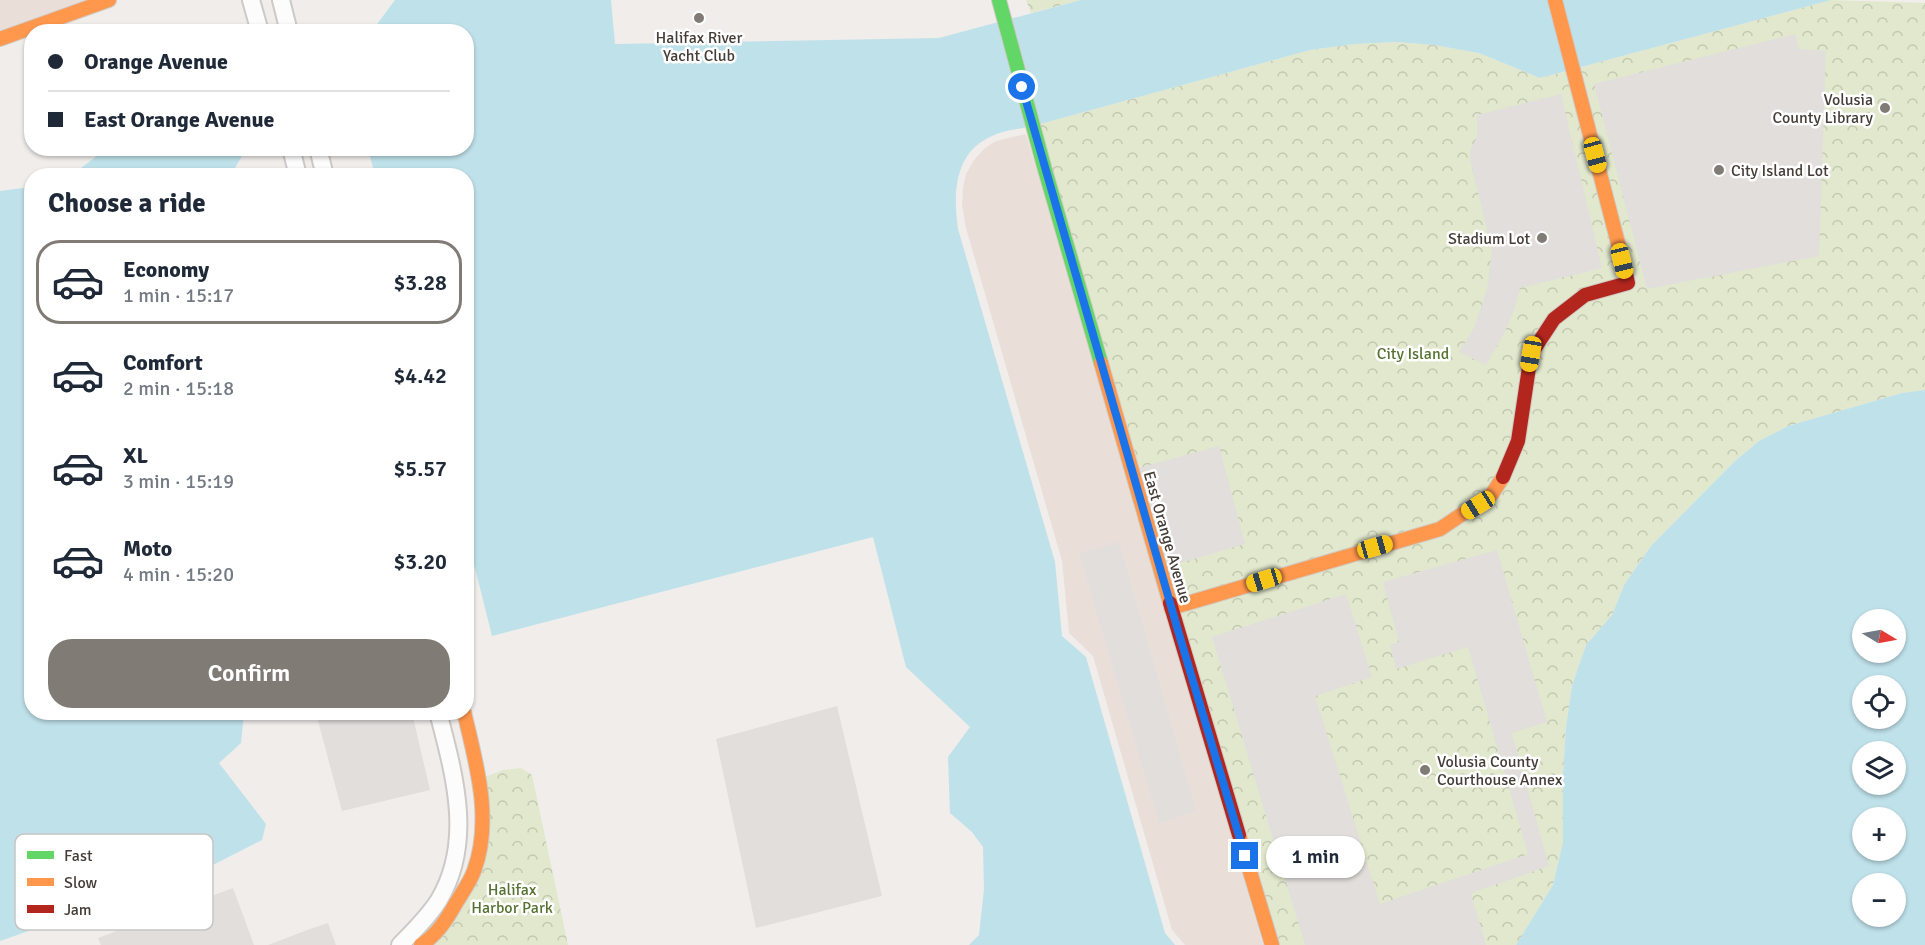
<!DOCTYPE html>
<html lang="en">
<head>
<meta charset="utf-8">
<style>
	:root { --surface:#fff; --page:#f2f2f3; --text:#1f2937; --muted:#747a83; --line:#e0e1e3; --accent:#817b76 }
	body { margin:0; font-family:Signika,sans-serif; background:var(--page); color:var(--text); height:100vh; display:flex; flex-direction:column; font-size:22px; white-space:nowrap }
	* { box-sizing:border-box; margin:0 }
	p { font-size:20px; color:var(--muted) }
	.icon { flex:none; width:33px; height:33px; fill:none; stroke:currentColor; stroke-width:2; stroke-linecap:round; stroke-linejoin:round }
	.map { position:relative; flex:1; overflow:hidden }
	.panel { position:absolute; left:24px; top:168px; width:450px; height:552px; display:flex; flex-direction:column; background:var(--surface); border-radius:24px; box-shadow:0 2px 4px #0004 }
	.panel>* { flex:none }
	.hud { position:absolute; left:24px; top:24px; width:450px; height:132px; border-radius:24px; box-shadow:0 2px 4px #0004; display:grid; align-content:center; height:132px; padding:0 24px; background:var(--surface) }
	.needle { width:39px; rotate:100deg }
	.controls { position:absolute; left:1852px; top:609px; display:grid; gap:12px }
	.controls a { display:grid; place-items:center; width:54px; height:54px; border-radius:50%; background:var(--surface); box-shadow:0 2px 4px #0004; font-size:30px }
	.end { position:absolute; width:27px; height:27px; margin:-14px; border:8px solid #1a73e8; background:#fff; box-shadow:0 0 0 3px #fff }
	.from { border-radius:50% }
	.bubble { position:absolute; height:42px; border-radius:21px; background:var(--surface); box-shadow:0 2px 4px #0004; font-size:20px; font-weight:600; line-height:42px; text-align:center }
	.car { position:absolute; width:18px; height:36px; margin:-18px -9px; border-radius:8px; box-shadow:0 0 4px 2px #0007; background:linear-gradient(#f5c518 24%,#345 0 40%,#f5c518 0 76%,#345 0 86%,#f5c518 0) }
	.hud b { display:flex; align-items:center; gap:21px; height:57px; font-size:22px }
	.hud b+b { border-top:2px solid var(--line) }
	.hud i { width:15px; height:15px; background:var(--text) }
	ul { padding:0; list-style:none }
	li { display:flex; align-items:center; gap:18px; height:84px; margin:0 12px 9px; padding:0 12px; border:3px solid transparent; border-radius:24px }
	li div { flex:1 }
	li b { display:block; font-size:22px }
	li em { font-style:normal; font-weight:600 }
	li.selected { border-color:var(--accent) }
	li>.icon { width:54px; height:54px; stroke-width:1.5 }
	h2 { padding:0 24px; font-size:27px; line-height:72px }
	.primary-button { display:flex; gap:12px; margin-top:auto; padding:12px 24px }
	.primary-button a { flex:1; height:69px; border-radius:24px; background:var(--accent); color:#fff; font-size:24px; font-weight:600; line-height:69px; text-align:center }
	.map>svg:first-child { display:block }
</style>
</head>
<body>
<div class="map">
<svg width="1925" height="945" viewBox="0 0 1925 945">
	<defs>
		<pattern id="park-crowns" width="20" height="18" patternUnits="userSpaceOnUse" patternTransform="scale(1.5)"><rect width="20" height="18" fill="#e2e8cd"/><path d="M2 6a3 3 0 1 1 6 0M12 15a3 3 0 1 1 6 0" fill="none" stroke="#c3c8b1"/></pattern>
	</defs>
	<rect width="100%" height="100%" fill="#f0edeb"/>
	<path fill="#eadfd8" d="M0,0H87L0,31Z
		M1026,134L1263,945H1185L1172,930L1093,656L1069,633L1062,561L966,228L962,205L963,188L966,174L974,160L985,148L996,141Z"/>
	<path fill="url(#park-crowns)" d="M1026,0H1081L1031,13Z
		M1831,0L1925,3V390L1902,393L1788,426L1759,441L1735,461L1651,546L1624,585L1612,615L1586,645L1572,686L1566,727L1563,775V842L1553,885L1516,945H1277L1033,126L1310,50L1354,44L1397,42L1434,45L1479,53L1540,78Z
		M521,768L532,775L568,945H421L473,872L480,779L503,770Z"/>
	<path fill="#e1dedc" d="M1795,34L1799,49L1826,51L1819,256L1647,289L1594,84Z
		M1561,94L1602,268L1520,288L1515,307L1504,334L1486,365L1459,352L1474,328L1487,289L1492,250L1470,160V150L1477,137V115Z
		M1219,446L1245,544L1160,569L1131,470Z
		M1119,542L1196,811L1159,823L1079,553Z
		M1497,550L1547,722L1512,733L1549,866L1471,893L1486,945H1305L1212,637L1346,594L1372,677L1315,696L1380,904L1528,854L1468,647L1396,669L1390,645L1399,642L1383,582Z
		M837,706L882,896L756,928L716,739Z
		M316,713H412L430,790L342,811Z
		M233,888L254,945H101L98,938Z
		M328,923L336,945H268L310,929Z"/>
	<path fill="#bfe1ea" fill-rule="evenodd" d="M395,0H611L615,44L939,38L1081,0H1831L1540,78L1479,53L1434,45L1397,42L1354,44L1310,50L1033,126C1020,129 1004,130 992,136C954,152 953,194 958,229L1055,562L1062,636L1086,657L1165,933L1175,945H969L979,935L984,889L983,847L972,832L950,813L948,757L970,727L906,667L873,537L492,636L467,536L466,176L375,175L368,149L466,148V32L372,31Z
		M106,149V148L246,149L231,175H66L81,168Z
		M31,187L32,712L244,713L241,743L219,763L266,824L262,840L203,870L0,941V191Z
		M1925,390V945H1516L1553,885L1563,842V775L1566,727L1572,686L1586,645L1612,615L1624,585L1651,546L1735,461L1759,441L1788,426L1902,393ZM1863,620H1896V652H1863ZM1863,686H1896V718H1863ZM1863,752H1896V784H1863ZM1863,818H1896V850H1863ZM1863,884H1896V916H1863Z"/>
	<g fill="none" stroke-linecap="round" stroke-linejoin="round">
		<g stroke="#ccc9c7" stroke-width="20">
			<path id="street" d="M251,0L260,32
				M281,0L289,32
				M291,148L298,176
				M318,148L325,176
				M400,945C414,931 429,916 439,900C474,841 454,774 438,712"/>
		</g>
		<g stroke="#d0cac4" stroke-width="16">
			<path id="fast" d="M999,0L1045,170L1101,363"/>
		</g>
		<g stroke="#d0cac4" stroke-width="16">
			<path id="slow" d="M1555,0L1626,274
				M0,39L109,0
				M1101,363L1170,603
				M1171,608L1440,529L1492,494L1503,477
				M1239,835L1272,945
				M421,945C437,935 447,919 456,903C462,893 470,882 474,871C493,819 476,763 464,712"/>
		</g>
		<g stroke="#d0cac4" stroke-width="16">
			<path id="jam" d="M1503,477L1518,441L1531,354L1554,319L1585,295L1628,283L1626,274
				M1170,603L1239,835"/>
		</g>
		<use href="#street" stroke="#fdfcfc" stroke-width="16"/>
		<use href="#fast" stroke="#63d668" stroke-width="14"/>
		<use href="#slow" stroke="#ff974d" stroke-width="14"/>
		<use href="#jam" stroke="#b3261e" stroke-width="14"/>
	</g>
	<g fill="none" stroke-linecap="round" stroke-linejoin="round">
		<path stroke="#1a73e8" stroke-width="8" d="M1022,87L1179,634L1245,856"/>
	</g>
	<g fill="#817b76" stroke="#fff" stroke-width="2">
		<circle cx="699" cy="18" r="6"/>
		<circle cx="1885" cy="108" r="6"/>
		<circle cx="1719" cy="170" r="6"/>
		<circle cx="1542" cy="238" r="6"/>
		<circle cx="1425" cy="770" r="6"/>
	</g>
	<g text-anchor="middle" stroke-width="5" stroke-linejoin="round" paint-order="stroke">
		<g font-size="16" fill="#453d37" stroke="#fff" text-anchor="end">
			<text x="699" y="43" text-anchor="middle">Halifax River<tspan x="699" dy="18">Yacht Club</tspan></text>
			<text x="1873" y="105">Volusia<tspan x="1873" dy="18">County Library</tspan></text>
			<text x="1731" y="176" text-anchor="start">City Island Lot</text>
			<text x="1530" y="244">Stadium Lot</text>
			<text x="1437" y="767" text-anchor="start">Volusia County<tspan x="1437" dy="18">Courthouse Annex</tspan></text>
		</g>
		<g font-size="16" fill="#567230" stroke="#fff">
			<text x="1413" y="359">City Island</text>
			<text x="512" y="895">Halifax<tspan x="512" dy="18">Harbor Park</tspan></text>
		</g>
		<g font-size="16" fill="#453d37" stroke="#fff">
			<text transform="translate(1168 537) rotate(74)" y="6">East Orange Avenue</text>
		</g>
	</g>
	<rect x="15" y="834" width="198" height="96" rx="9" fill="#fff" stroke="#c7c5c3" stroke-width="1.5"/>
	<rect x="27" y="851" width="27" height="8" fill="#63d668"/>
	<rect x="27" y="878" width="27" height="8" fill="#ff974d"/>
	<rect x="27" y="905" width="27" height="8" fill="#b3261e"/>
	<g font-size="16" fill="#453d37">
		<text x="64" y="861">Fast</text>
		<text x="64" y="888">Slow</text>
		<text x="64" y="915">Jam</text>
	</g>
</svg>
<div class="controls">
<a><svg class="needle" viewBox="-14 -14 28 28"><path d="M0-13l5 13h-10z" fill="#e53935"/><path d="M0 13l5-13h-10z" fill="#747a83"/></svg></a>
<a><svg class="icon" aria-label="locate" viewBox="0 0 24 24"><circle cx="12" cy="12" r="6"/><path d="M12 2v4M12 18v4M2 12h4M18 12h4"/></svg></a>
<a><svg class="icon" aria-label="layers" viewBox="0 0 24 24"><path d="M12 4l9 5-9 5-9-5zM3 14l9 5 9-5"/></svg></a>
<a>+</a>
<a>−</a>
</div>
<i class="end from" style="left:1022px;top:87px"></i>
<i class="end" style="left:1245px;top:856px"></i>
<div class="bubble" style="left:1266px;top:836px;width:99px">1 min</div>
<i class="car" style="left:1595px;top:155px;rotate:165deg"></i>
<i class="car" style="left:1622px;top:261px;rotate:166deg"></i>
<i class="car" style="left:1531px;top:354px;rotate:190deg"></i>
<i class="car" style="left:1478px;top:505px;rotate:238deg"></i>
<i class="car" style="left:1375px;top:547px;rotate:74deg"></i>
<i class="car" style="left:1264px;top:580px;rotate:253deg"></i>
<div class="hud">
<b><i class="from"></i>Orange Avenue</b>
<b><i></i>East Orange Avenue</b>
</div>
<section class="panel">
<h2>Choose a ride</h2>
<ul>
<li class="selected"><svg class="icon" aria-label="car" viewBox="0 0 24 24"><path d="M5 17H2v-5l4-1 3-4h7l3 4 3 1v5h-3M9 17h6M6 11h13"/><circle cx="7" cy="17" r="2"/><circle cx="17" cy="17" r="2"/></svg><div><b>Economy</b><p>1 min · 15:17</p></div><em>$3.28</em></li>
<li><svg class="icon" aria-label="car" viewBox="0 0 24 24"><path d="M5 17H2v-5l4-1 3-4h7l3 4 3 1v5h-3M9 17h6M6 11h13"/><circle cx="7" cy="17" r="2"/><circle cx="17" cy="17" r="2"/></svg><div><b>Comfort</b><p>2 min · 15:18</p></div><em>$4.42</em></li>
<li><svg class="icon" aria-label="car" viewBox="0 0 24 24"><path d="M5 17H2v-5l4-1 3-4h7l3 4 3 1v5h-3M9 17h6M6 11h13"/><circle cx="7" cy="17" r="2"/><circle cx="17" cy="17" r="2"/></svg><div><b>XL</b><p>3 min · 15:19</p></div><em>$5.57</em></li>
<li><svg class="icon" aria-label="car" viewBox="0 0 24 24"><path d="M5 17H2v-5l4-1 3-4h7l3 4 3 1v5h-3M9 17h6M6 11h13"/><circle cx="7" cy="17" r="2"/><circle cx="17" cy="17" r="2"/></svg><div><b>Moto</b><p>4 min · 15:20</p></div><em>$3.20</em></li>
</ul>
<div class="primary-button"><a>Confirm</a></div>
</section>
</div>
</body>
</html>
